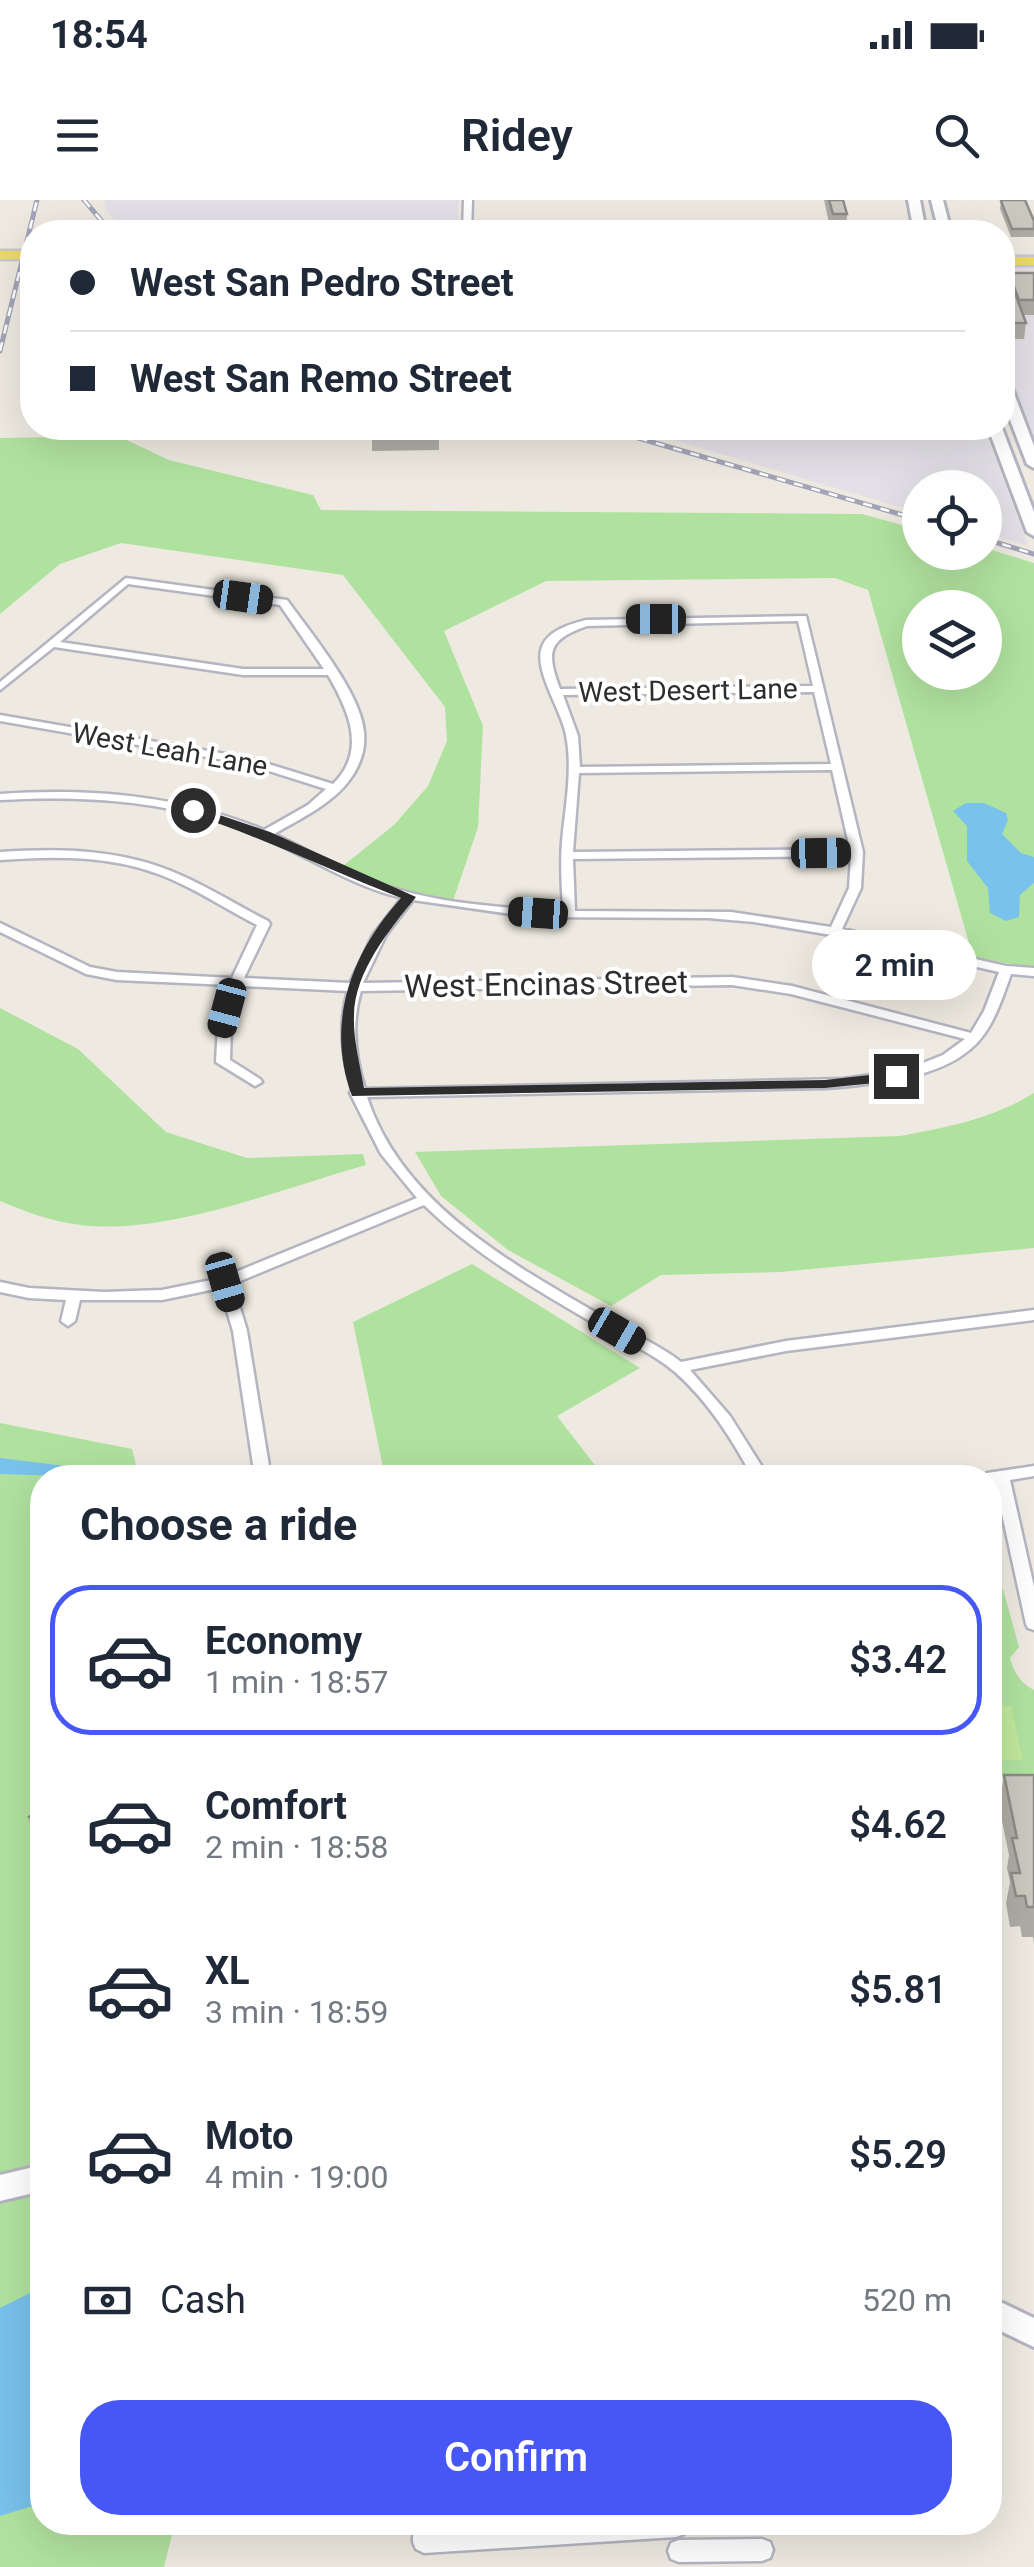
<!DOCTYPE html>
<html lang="en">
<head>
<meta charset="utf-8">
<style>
	:root { --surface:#fff; --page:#f6f6f7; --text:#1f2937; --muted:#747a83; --line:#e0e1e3; --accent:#4757f5 }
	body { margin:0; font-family:Roboto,sans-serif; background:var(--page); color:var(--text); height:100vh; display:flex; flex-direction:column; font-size:38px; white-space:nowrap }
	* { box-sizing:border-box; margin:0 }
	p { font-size:32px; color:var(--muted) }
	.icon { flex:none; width:55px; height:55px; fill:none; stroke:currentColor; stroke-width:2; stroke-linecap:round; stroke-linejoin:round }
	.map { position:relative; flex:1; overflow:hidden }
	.side { position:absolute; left:30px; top:1265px; width:972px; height:1070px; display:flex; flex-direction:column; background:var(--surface); border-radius:40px; box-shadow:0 10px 40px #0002 }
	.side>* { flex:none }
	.top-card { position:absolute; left:20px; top:20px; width:995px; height:220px; border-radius:40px; box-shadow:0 10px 40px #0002; display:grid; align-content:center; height:220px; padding:0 50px; background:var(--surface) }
	.tools { position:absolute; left:902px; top:270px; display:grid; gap:20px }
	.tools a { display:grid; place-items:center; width:100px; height:100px; border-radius:50%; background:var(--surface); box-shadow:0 10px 40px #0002; font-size:50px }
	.end { position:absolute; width:45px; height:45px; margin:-22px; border:12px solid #2d2d2d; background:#fff; box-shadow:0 0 0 5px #fff }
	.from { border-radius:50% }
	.bubble { position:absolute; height:70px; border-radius:35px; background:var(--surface); box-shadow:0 10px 40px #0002; font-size:32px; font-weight:600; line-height:70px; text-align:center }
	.car { position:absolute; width:30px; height:60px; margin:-30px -15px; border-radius:12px; box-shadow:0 0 8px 2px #0007; background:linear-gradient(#222 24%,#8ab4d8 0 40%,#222 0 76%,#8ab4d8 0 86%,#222 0) }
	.top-card b { display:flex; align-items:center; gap:35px; height:95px; font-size:38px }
	.top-card b+b { border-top:2px solid var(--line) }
	.top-card i { width:25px; height:25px; background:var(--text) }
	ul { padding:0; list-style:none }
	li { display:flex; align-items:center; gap:30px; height:150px; margin:0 20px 15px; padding:0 30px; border:5px solid transparent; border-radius:40px }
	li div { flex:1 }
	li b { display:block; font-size:38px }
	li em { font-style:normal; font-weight:600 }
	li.selected { border-color:var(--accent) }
	li>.icon { width:90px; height:90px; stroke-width:1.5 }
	h2 { padding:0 50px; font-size:45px; line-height:120px }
	.pay { display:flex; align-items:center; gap:25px; height:110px; padding:0 50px; font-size:38px }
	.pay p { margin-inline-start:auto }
	.action { display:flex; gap:20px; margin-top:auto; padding:20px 50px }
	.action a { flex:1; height:115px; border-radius:40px; background:var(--accent); color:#fff; font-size:40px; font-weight:600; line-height:115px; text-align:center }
	.status { display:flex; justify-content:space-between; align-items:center; height:70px; padding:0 50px; background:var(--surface); direction:ltr }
	.status svg { height:28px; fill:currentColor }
	header { display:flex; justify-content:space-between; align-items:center; height:130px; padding:0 50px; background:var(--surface); font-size:45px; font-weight:600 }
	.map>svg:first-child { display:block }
</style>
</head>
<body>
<div class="status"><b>18:54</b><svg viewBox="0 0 49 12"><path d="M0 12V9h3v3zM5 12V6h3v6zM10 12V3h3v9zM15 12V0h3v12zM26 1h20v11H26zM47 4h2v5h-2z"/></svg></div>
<header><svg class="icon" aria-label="menu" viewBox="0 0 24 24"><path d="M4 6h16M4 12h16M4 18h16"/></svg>Ridey<svg class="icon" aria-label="search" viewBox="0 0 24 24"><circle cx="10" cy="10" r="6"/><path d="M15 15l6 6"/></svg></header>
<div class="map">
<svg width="1034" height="2367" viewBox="0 0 1034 2367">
	<rect width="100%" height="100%" fill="#eeeae1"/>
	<path fill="#e3e1e7" d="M104,0H459L457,32H128L106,11Z
		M1002,64H1034V239L1003,159Z
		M633,228H984L1028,346L985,333V288H920V313Z"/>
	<path fill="#b0e29f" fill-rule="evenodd" d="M632,24L819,25L822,32H633Z
		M118,236L169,260L313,295L321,310L862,314L920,330V352H985V348L1034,363V768L973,757L868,390L835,378L546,381L444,431L483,526L478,627L453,701L392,687L344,665L394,625L428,586L447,541L445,507L343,375L121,343L60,364L0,414V238ZM920,408H985V472H920Z
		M0,808L78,849L166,932L247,958L363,954L366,965C284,988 165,1036 81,1025C53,1022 26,1012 0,1001Z
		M1034,893V1048L780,1072L661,1075L611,1106L508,1050L441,996L415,952L900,936C948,927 992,919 1034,893Z
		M472,1064L640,1168L557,1216L604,1277H385L353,1122Z
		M0,1223L132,1249L139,1277L42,1278V2322L175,2323L164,2367H0Z
		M990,1387L1003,1389L1019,1447L1010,1458C1014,1472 1020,1483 1034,1490V1577L990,1578Z"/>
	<path fill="#c1e99c" d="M990,1506H1011L1023,1560H990Z"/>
	<path fill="#78c2ec" d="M966,603H984L1006,613L1008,620L1002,634L1021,653L1034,657V683L1020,695L1019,717L1006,721L990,713L988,688L967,661V626L953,611Z
		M0,1258L82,1268L99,1277L0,1274Z
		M42,2087V2303L0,2316V2108Z"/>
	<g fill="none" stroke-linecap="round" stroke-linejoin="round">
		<g stroke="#b4b5c0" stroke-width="5">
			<path id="minor" d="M464,0H472L471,32H463Z
				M126,378L287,400C310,432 361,493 364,532C366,550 359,568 348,582C331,604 300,619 274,634C309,651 344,671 381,684C434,703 496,707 552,711H563C562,688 560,665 562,642C565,607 573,570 566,535C562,511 533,470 542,447C548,430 571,424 586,420L806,416L863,652L861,688L842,729L1006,766L1034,768V776L1011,774C1003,796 996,819 982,837C950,879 875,884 825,888L367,897C402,1005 514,1065 607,1119C631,1133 658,1144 681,1162L786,1141L1034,1110V1120L786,1151L690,1170L730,1216L769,1278H753C732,1239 708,1201 675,1172C651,1152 622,1140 595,1124C535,1089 474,1054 424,1005L233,1084L247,1131L271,1278H255L233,1131L220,1088L162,1100H80L75,1121L68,1126L61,1121L66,1100L29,1098L0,1092V1082L29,1088L104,1092L162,1090L221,1078L417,998L381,954L350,893L352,890C342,857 338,824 348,791L242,786L231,825L230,860L260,879L262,882L255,886L216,862L218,825L229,785L117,780L86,774L0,732V723L90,767L117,772L232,778L257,725C225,709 195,688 161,675C110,655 54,656 0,660V652C60,648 122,649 178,674C209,687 238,706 268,721L270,724L244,778L350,783L373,735L402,698C352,686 309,657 262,637C178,601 90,595 0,600V594C91,588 179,595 264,630L308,605L326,589L247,564L0,521V515L249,558L333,584C367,551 349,511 328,475H243L54,447L0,490V482ZM128,384L280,405L324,469H243L60,442ZM798,421L813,486L560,489C546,451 548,440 587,426ZM814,492L831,564L580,567L578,536L563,495ZM832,570L850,649L573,652L579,573ZM851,656L849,688L831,727L731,712L575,711L573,659ZM413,700L532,717L708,718L754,722L849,738L999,772L984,811L971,833L792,786L732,777L363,783L386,735ZM732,785L791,794L965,839L943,855L923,863L885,873L843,879L365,889C355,857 351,824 361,791Z
				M1034,1266V1276L1010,1280L1034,1387V1430L1028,1428L1026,1424L995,1282L990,1283V1278H980L987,1273Z
				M413,2322H435V2331L575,2322H685L687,2327L684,2334L676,2337L424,2353L416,2349L413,2342Z
				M762,2339L770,2342L773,2350L770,2358L762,2361L679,2362L671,2359L668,2351L671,2343L679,2340Z"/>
		</g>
		<g stroke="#b4b5c0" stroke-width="6">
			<path id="secondary" d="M908,0H920L926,32H914Z
				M931,0H943L951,32H939Z
				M1002,176L1009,180L1034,246V268L1027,264L1002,199Z
				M988,228H1002L1034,312V336L1027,332Z
				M42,1965V1991L0,2001V1975Z
				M990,2097L1034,2118V2147L990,2126Z"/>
		</g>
		<g stroke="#c8c8c8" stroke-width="5">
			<path id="primary" d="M0,51H32V59H0Z
				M1002,57H1034V65H1002Z"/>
		</g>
		<use href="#minor" fill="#fff" fill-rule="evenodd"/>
		<use href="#secondary" fill="#fff" fill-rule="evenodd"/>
		<use href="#primary" fill="#eddb67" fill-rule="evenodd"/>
		<g stroke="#a3a4b7" stroke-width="5">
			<path id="rail" d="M84,0L111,32
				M0,151L37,0
				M604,228L920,320
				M985,339L1034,354"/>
		</g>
		<use href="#rail" stroke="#fff" stroke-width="2.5" stroke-dasharray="9" stroke-linecap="butt"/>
	</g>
	<path fill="#aeaca4" d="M824,0H843L847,14L846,32H831Z
		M1001,1L1034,21V37H1011L1000,9Z
		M1009,73H1034V115H1023L1026,123L1024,139H1008L1002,120V90H1008Z
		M372,228H439V250L372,251Z
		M1004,1575H1034V1743L1033,1737H1022L1020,1726L1010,1727L1006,1703L1010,1682L1007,1668L1009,1655L999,1606Z
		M42,1606V1654L34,1648L29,1617Z"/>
	<path fill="#cac8bf" stroke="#8d8c86" stroke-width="2.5" d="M829,0H843L847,14H833Z
		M1002,0H1025L1034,21V29H1012L1001,1Z
		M1009,73H1034V100H1019Z
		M1002,90H1014L1026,123H1010L1002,99Z
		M1004,1575H1034V1707H1027L1025,1696H1016L1011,1673H1020L1012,1638H1017Z
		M42,1606V1627L29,1617Z"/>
	<path fill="#2d2d2d" d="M193,606L270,632L416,697C390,729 354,772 354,816C353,839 360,865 364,888L825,880L896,872L904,876L896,881L825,888L352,896C325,823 351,753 401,698C329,670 261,637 189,613V607Z"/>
	<g text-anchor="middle" stroke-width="8" stroke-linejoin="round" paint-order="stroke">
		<g font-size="28" fill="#2d2d2d" stroke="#fff">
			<text transform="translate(688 490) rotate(-1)" y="10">West Desert Lane</text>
			<text transform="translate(170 549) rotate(10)" y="10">West Leah Lane</text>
		</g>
		<g font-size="32" fill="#2d2d2d" stroke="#fff">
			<text transform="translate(546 784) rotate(-1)" y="11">West Encinas Street</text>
		</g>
	</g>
</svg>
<div class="tools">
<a><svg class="icon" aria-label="locate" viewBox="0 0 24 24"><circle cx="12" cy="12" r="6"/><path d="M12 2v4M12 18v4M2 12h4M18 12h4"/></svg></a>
<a><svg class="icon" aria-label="layers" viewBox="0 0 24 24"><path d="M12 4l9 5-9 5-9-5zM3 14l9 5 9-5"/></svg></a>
</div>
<i class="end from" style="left:193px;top:610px"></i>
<i class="end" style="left:896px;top:876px"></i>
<div class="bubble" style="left:812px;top:730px;width:165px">2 min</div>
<i class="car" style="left:243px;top:397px;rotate:98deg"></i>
<i class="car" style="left:656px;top:419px;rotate:270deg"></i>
<i class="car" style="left:821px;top:653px;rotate:89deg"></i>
<i class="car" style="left:538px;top:713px;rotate:274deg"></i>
<i class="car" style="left:227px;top:808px;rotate:195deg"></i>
<i class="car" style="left:225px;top:1082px;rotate:164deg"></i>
<i class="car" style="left:617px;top:1131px;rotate:120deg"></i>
<div class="top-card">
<b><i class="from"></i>West San Pedro Street</b>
<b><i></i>West San Remo Street</b>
</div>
<section class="side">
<h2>Choose a ride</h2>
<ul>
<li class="selected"><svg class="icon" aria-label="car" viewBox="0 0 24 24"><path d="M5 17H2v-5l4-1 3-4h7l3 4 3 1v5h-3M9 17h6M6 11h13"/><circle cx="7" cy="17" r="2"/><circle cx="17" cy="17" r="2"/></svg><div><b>Economy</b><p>1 min · 18:57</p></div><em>$3.42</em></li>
<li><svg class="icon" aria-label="car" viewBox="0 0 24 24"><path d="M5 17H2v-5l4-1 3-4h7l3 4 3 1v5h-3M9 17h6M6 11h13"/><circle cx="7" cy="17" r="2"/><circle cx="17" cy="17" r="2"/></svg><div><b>Comfort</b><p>2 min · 18:58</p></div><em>$4.62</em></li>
<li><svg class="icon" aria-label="car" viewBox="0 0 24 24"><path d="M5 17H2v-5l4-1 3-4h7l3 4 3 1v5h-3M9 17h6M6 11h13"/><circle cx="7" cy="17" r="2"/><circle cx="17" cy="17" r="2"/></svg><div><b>XL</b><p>3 min · 18:59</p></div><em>$5.81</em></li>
<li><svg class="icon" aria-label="car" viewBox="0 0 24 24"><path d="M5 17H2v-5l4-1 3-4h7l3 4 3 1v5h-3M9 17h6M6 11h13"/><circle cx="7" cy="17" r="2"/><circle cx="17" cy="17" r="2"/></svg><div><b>Moto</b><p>4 min · 19:00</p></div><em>$5.29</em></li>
</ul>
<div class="pay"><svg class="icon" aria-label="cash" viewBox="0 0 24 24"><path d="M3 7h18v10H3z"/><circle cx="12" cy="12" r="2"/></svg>Cash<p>520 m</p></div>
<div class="action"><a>Confirm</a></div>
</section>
</div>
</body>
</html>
